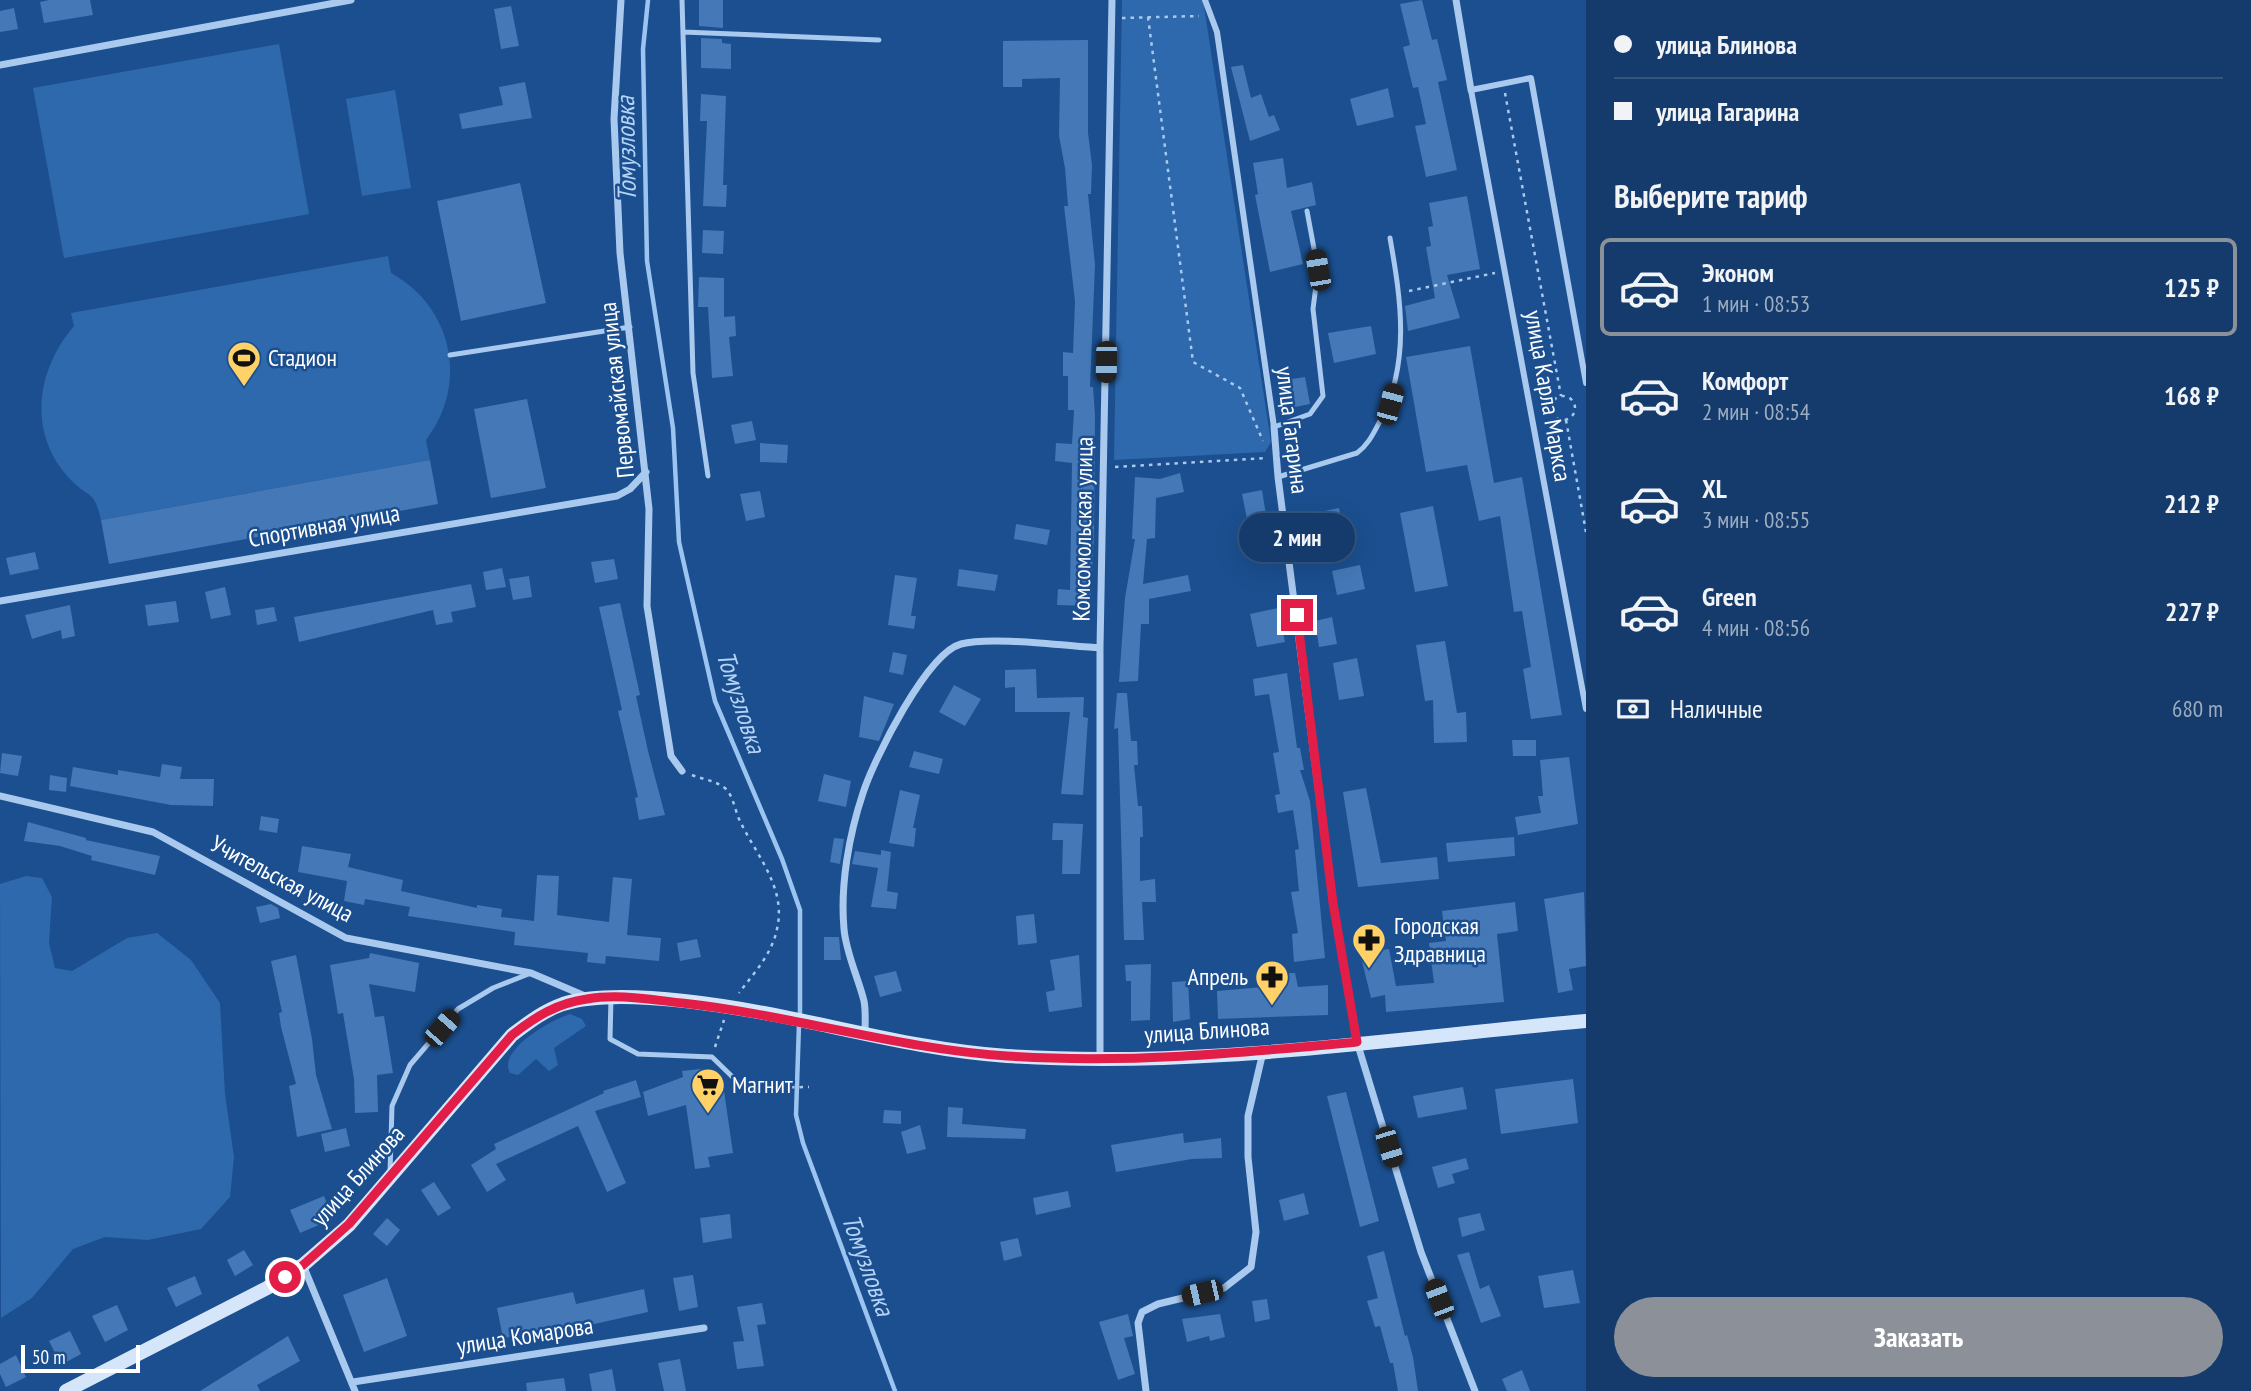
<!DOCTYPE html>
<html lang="ru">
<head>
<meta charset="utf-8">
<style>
	:root { --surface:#143b6b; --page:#214673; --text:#f1f3f6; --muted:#9dadc1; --line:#33557e; --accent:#8c9099 }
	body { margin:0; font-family:"PT Sans Narrow",sans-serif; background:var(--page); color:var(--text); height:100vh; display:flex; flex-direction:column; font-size:26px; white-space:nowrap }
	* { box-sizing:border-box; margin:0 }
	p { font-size:23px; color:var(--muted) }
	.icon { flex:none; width:38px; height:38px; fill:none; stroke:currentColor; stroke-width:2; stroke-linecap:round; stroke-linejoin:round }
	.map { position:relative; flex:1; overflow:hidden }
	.panel { display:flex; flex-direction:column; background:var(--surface); width:665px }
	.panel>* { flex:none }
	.banner { display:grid; align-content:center; height:154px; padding:0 28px; background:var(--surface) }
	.scale { position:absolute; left:21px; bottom:18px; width:119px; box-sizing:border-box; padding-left:7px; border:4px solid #fff; border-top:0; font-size:19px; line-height:24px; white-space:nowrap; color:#fff; -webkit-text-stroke:5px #1b4f8f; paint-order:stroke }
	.end { position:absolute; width:32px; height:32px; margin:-16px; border:9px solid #e11d48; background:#fff; box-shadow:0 0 0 4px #fff }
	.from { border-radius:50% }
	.bubble { position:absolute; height:49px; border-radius:24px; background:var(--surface); box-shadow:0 7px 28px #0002,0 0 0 2px var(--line); font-size:23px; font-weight:800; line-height:49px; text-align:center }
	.car { position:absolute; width:21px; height:42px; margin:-21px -10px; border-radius:9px; box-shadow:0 0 5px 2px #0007; background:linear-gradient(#222 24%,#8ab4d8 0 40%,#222 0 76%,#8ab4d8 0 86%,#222 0) }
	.banner b { display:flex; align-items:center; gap:24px; height:66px; font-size:26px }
	.banner b+b { border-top:2px solid var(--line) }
	.banner i { width:18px; height:18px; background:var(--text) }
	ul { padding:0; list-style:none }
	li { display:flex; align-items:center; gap:21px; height:98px; margin:0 14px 10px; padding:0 14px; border:4px solid transparent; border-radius:10px }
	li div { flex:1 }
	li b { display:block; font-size:26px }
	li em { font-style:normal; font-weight:800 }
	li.selected { border-color:var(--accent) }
	li>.icon { width:63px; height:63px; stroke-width:1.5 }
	h2 { padding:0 28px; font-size:32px; line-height:84px }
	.pay { display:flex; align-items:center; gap:18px; height:77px; padding:0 28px; font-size:26px }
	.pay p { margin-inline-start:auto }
	.button { display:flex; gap:14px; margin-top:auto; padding:14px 28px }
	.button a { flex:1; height:80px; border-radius:42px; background:var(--accent); color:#fff; font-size:28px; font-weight:800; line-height:80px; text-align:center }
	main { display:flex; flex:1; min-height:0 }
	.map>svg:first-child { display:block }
</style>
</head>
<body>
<main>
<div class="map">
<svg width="1586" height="1391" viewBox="0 0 1586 1391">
	<rect width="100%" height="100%" fill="#1b4f8f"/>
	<path fill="#2e69ad" d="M1122,0H1203L1271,442L1265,452L1114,460Z
		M279,44L309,214L64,258L33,88Z
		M395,90L411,188L362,196L346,99Z
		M388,256L391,273C453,307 469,384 426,440L430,460L101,520C94,489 90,500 70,479C27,434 36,370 74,326L71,313Z
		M26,876L42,878L52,897L49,943L55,968L72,971L127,938L157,933L191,960L220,1003L225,1094L234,1157L230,1197L201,1229L148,1240L105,1237L73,1249L32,1298L1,1318L0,884Z
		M570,1014L582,1019L586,1026L554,1048L558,1065L549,1071L536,1059L518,1075L510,1073C497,1050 551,1020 570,1014Z"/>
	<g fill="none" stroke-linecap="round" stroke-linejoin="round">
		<path stroke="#9cc4f0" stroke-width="4.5" d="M648,0L643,49L647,261L673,428L679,542L715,701L782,859L800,910V1016
			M799,1024L796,1115L803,1143L895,1391"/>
	</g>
	<path fill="#4478b7" d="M49,0H90L93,15L44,23L40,2Z
		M699,0H723V28L699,26Z
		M1422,0L1432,40L1437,39L1447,80L1438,82L1457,170L1426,177L1415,126L1426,124L1418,87L1413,88L1403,47L1410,45L1400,4Z
		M511,6L519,46L501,49L494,9Z
		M14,8L18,29L0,32V11Z
		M701,38L722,39V43L731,44V69L701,68Z
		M1088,40V133L1092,165L1091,194H1088L1095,265L1090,387H1093L1095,415L1094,535L1090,606L1057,605L1058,589L1070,590L1072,463L1055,461L1056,443L1072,444L1074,410H1068V376H1063V352L1073,353L1075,301L1064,206H1068L1065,168L1059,136L1060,78L1022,79V87H1003V41Z
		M1243,65L1251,98L1261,94L1269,117L1274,115L1280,130L1250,141L1231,67Z
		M525,82L532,118L462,129L459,114L503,105L499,87Z
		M1388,88L1394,117L1357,126L1350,99Z
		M701,94L726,96L723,185H727L726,207L703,206L707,121H700Z
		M1283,158L1287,188L1312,182L1316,205L1291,211L1303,264L1270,272L1255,195L1258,194L1253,163Z
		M520,183L546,303L461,321L437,201Z
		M1467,196L1480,269L1447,275L1460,318L1408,331L1405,306L1435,298L1426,247L1431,246L1428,227L1433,226L1429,203Z
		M703,230L724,231L723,254L702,253Z
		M699,277L724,278V317L735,316L736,336L729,337L733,376L712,378L708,307H698Z
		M1371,326L1376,354L1334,363L1328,333Z
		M1470,346L1494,483L1522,477L1562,715L1531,719L1523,669L1531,667L1522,611L1514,612L1500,516L1479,521L1467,465L1426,472L1406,357Z
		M1305,377L1310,404L1290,408L1285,380Z
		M527,399L546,488L491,498L474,409Z
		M752,421L756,440L735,444L731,425Z
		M760,443L788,445L787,463L760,462Z
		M430,460L438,504L109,564L101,520Z
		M1180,473L1184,492L1156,498L1155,538L1147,539L1143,584L1188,575L1191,591L1149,599V624H1141L1138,681L1119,682L1125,598L1135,539H1132L1135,477L1160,479Z
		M1262,490L1266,515L1247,519L1242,494Z
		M760,491L765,517L746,521L740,494Z
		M1433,506L1448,586L1415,592L1400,513Z
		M1339,508L1344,532L1306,540L1301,516Z
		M1016,524L1050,530L1047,545L1014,539Z
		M35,552L39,569L10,575L6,558Z
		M614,559L618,579L595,583L591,562Z
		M1360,565L1365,589L1337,595L1332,571Z
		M502,568L506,587L486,590L483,572Z
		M959,569L998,575L995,591L957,586Z
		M895,575L917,578L911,616H916L914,629L888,625Z
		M529,576L532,597L513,600L509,579Z
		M471,584L476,607L451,612L453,622L436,625L433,610L299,642L294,617Z
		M225,587L231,615L211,619L205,592Z
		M176,601L179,622L148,626L145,605Z
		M620,603L640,695L636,696L648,751L665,815L639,820L635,798L638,797L618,711L622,710L599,607Z
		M70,605L75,636L62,639L61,630L32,639L25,615Z
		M274,607L277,621L257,625L255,610Z
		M1278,608L1285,642L1257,647L1250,614Z
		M1332,617L1337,644L1319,647L1315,621Z
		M1445,641L1457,713L1466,712L1467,742L1434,743L1433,700L1425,701L1416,645Z
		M893,652L907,655L903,675L889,672Z
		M1357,658L1364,696L1339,700L1333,663Z
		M1036,669L1037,698L1084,697L1083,717L1088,718L1083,795L1061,794L1070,712H1015V687L1005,688V670Z
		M1287,673L1297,748H1300L1304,770H1300L1310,801L1325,958L1294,962L1292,934L1298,933L1291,892L1299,891L1295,850L1299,849L1293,810L1278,813L1275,795L1280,794L1273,753L1279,752L1269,694L1255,696L1253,679Z
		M954,685L981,699L965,726L939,712Z
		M1117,693H1127L1131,741H1137L1138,765H1134L1138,806H1142L1143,837H1140V881L1155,879L1156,902H1142L1144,940H1124L1118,728L1114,729Z
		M864,696L894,704L879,741L859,737Z
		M1512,740H1536V756H1513Z
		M914,751L943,759L939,774L909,767Z
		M2,753L22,756L18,776L0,773Z
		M1569,757L1578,824L1518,835L1515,817L1541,813L1538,796H1543L1540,760Z
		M162,764L182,767L180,779H214L213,806L171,805L70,786L73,767L118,775V770L160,777Z
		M824,774L851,781L846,807L818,801Z
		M50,775L67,778L66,792L49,790Z
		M1366,788L1381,863L1437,857L1439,879L1358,887L1343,792Z
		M900,790L920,795L913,828H916L914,847L889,843Z
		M261,816L279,819L277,833L259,830Z
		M28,822L86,838V840L160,856L155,875L91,860L92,856L60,846L24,841Z
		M1053,823L1083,824L1080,874H1062L1063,840H1052Z
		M1514,837L1515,856L1448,862L1446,843Z
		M834,838L844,839L840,864L830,862Z
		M302,846L351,854L348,867L403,880L401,891L477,908V905L502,909L501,917L534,921L537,875L559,876L557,915L609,922L613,877L632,879L627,935L661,938L659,961L606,956L605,964L587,962L588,953L514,945L515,932L408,916L410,907L365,899L364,905L344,901L347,881L298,872Z
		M881,850L891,852L887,891L898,893L896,909L871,907L878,868L852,864L855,851L881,855Z
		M1584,892L1586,966L1569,969L1573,990L1558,993L1544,899Z
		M1515,902L1518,931L1497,934L1504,1002L1386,1012L1385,995L1371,998L1360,953L1389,949L1396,986L1434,983L1429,943L1446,941L1442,911Z
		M271,904L278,908L280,918L260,923L256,907Z
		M1034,914L1037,943L1018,945L1016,916Z
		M824,937H839L841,960H824Z
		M697,939L701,957L680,961L677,943Z
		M370,953L419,963L415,992L369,984L375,1017L384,1016L393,1073L377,1075L378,1112L355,1113L354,1079L343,1013L338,1014L330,965L369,958Z
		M296,955L312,1039L316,1075L332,1129L297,1137L289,1086L296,1084L281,1027L279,1013L282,1012L271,961Z
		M1079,955L1082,1007L1049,1012L1046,992L1055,990L1050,960Z
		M1151,964L1150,1020L1131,1021V981H1126L1125,965Z
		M896,971L902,991L880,997L874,976Z
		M1295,973L1298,987L1328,985V1015L1218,1019L1217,991L1263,987L1264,974Z
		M1188,981L1190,1019L1173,1022L1172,982Z
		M709,1068L722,1077L733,1153L708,1157L710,1167L695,1169L686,1105L648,1116L643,1092L683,1077L682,1071Z
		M1573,1079L1578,1123L1501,1134L1495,1089Z
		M636,1080L641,1097L595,1111L626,1183L607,1192L578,1126L496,1164L506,1180L487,1192L471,1165L496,1149L494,1144L509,1137L604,1093L603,1091Z
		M1463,1087L1467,1109L1418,1118L1413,1096Z
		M1346,1092L1379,1221L1360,1227L1327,1096Z
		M948,1107L963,1108L962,1124L1026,1129L1025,1139L947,1137Z
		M884,1110L901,1111V1124L883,1123Z
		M920,1125L926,1149L907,1154L901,1132Z
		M346,1128L350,1146L325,1152L321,1134Z
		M1183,1133L1184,1143L1221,1138L1222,1158L1192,1159L1116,1172L1111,1145Z
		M1466,1158L1469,1169L1452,1174L1455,1183L1438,1188L1432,1167Z
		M434,1182L451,1208L438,1216L421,1190Z
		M1068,1191L1071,1207L1036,1215L1033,1198Z
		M1304,1193L1309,1214L1284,1221L1279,1200Z
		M324,1196L333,1219L300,1233L290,1210Z
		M1480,1213L1485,1230L1462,1237L1458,1218Z
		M730,1214L732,1238L703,1243L700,1218Z
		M387,1218L400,1230L387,1246L373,1234Z
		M1018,1238L1022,1256L1004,1261L1000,1242Z
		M244,1250L253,1265L235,1276L227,1260Z
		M1384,1251L1405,1336L1407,1335L1413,1357L1418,1391H1398L1393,1363H1390L1380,1326L1375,1327L1367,1301L1378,1298L1367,1256Z
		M1469,1252L1480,1289L1489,1285L1501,1316L1481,1323L1457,1255Z
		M1573,1270L1580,1303L1544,1308L1538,1276Z
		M693,1275L698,1307L679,1311L673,1278Z
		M195,1276L202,1294L176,1307L167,1288Z
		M387,1278L407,1336L364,1352L343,1295Z
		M644,1289L648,1312L590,1325L503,1338L497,1308L573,1292L576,1304Z
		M1267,1299L1270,1319L1255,1322L1252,1301Z
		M762,1303L766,1324L757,1325L764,1366L737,1369L733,1342L744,1341L737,1307Z
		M117,1305L128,1330L105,1342L92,1316Z
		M1128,1314L1133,1336L1124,1338L1135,1374L1118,1380L1099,1322Z
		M1220,1314L1225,1337L1210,1341L1209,1336L1187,1342L1182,1319Z
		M70,1331L81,1354L61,1365L49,1341Z
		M288,1336L300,1361L257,1385L260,1391H200Z
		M16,1355L26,1377L6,1387L0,1374V1364Z
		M680,1359L686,1391H664L658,1363Z
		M612,1369L616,1391H592L589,1374Z
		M1522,1370L1530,1391H1507L1502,1379Z
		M564,1378L566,1391H527L526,1383Z"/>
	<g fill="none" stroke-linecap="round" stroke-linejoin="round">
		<path stroke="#a9c9ee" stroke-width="2.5" stroke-dasharray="3.5 5" stroke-linecap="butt" d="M1148,17L1193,362L1240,388L1263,441
			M1122,18L1199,16
			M1505,93L1561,396
			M1409,291L1495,273
			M1551 408a12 12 0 1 1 24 0a12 12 0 1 1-24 0Z
			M1566,420L1586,532
			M1115,467L1266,458
			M692,775C704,780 715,780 726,789C733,796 735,810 739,819C755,854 787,887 777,929C772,954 754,973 739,993
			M715,1047L724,1020
			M757,1088L809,1087"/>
		<path stroke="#a9c9ee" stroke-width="5" d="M682,0L693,373L708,476
			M683,32L879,40
			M450,355L630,327
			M1274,427L1310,414L1323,396L1313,309L1318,270L1307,211
			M1278,477L1357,453C1368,445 1373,434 1379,423C1411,364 1401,300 1390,238
			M611,998L610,1039L638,1054L712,1057L746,1090
			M390,1172L392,1106L410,1065L458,1009L493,988L531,973"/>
		<path stroke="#a9c9ee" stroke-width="6" d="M1205,0L1217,32L1274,427
			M1586,383L1531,78L1471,90L1586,709"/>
		<path stroke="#a9c9ee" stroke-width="7" d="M621,0L614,119L620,253L649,509L647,606L671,756L682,771
			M1456,0L1471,90
			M0,65L351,0
			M1274,427L1278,477L1333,903L1357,1042L1421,1252L1475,1391
			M0,601L617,496L630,489L646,472
			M0,796L153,832L346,938L531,973L585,996
			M865,1033C865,1022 866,1011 864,1001C858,977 846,953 844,929C840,885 849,835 863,793C874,759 927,653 961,644C991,636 1066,646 1100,648
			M1100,1058V648L1112,0
			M303,1265L355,1391
			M353,1382L704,1328
			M1146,1391L1138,1323L1142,1312L1158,1304L1224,1288L1251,1267L1256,1232L1248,1157V1116L1263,1052"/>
		<path stroke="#d6e6fa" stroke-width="14" d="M66,1391L267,1288L303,1265L349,1225L512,1035C528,1023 543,1011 563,1004C617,987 723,1005 780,1016C855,1031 931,1051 1007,1056C1198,1069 1395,1038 1586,1021"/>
	</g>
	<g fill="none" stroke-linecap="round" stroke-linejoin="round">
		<path stroke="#e11d48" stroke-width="9" d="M285,1277L303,1265L349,1224L512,1035C535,1017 557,1003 587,999C618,993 652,1000 682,1003C791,1015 899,1049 1007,1056C1124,1064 1240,1053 1357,1042L1333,903L1297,615"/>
	</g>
	<defs>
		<g id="stadium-pin" transform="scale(1.75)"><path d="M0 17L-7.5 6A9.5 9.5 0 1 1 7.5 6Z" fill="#ffd166" stroke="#1b4f8f"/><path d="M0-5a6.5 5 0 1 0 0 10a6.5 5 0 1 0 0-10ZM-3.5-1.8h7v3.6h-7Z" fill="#111"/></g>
		<g id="pharmacy-pin" transform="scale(1.75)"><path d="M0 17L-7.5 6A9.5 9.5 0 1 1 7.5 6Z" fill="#ffd166" stroke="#1b4f8f"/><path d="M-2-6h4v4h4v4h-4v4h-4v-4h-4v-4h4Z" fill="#111"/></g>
		<g id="supermarket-pin" transform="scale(1.75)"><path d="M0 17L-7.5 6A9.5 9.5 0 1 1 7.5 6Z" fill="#ffd166" stroke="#1b4f8f"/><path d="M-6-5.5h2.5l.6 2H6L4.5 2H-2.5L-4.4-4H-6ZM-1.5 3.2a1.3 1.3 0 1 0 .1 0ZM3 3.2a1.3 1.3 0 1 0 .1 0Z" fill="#111"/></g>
	</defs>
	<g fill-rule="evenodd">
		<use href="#stadium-pin" x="244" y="358"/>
		<use href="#pharmacy-pin" x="1369" y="940"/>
		<use href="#pharmacy-pin" x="1272" y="977"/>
		<use href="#supermarket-pin" x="708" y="1085"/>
	</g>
	<g text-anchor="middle" stroke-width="5" stroke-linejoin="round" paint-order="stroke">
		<g font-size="24" fill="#fff" stroke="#1b4f8f" text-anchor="start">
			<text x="268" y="366">Стадион</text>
			<text x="1394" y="934">Городская<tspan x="1394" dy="28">Здравница</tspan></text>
			<text x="1248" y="985" text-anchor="end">Апрель</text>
			<text x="732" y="1093">Магнит</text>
		</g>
		<g font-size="24" fill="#fff" stroke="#1b4f8f">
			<text transform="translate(617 390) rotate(-96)" y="8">Первомайская улица</text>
			<text transform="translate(1548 396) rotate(80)" y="8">улица Карла Маркса</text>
			<text transform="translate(1292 430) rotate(83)" y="8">улица Гагарина</text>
			<text transform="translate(324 526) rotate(-10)" y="8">Спортивная улица</text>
			<text transform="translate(1083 529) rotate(-89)" y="8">Комсомольская улица</text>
			<text transform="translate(282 879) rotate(28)" y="8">Учительская улица</text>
			<text transform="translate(1207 1031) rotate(-4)" y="8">улица Блинова</text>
			<text transform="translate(358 1176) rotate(-48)" y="8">улица Блинова</text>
			<text transform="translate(525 1336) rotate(-9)" y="8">улица Комарова</text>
		</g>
		<g font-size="26" font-style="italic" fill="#b5d3f5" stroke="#1b4f8f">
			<text transform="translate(626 149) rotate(-91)" y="9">Томузловка</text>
			<text transform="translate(741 702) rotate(72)" y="9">Томузловка</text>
			<text transform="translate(868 1265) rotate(70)" y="9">Томузловка</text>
		</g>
	</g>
</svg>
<div class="scale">50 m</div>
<i class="end from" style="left:285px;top:1277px"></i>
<i class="end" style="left:1297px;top:615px"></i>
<div class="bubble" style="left:1239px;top:513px;width:116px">2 мин</div>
<i class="car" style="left:1318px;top:270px;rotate:350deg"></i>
<i class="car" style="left:1106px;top:362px;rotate:181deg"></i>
<i class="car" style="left:1390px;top:404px;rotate:15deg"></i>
<i class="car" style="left:442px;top:1028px;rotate:41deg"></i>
<i class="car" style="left:1389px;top:1147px;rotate:163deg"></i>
<i class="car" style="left:1202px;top:1293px;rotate:257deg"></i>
<i class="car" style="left:1439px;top:1299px;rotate:339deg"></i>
</div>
<section class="panel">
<div class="banner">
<b><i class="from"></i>улица Блинова</b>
<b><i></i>улица Гагарина</b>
</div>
<h2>Выберите тариф</h2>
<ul>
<li class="selected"><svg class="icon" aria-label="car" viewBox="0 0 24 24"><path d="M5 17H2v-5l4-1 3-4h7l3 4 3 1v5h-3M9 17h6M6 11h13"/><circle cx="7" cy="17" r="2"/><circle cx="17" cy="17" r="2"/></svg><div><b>Эконом</b><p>1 мин · 08:53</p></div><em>125 ₽</em></li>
<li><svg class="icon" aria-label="car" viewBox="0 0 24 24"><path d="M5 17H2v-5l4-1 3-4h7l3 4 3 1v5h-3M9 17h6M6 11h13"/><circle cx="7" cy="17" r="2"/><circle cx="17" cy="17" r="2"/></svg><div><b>Комфорт</b><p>2 мин · 08:54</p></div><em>168 ₽</em></li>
<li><svg class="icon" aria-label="car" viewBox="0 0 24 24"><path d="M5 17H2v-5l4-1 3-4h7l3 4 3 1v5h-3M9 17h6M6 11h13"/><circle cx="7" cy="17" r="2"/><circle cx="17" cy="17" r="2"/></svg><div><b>XL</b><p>3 мин · 08:55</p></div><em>212 ₽</em></li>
<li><svg class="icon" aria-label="car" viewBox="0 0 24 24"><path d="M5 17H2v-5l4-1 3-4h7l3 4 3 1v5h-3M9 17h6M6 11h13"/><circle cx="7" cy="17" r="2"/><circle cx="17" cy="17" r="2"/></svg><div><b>Green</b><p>4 мин · 08:56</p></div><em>227 ₽</em></li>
</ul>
<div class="pay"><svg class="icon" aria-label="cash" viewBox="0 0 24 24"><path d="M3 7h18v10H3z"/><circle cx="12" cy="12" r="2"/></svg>Наличные<p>680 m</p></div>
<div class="button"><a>Заказать</a></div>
</section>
</main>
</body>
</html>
